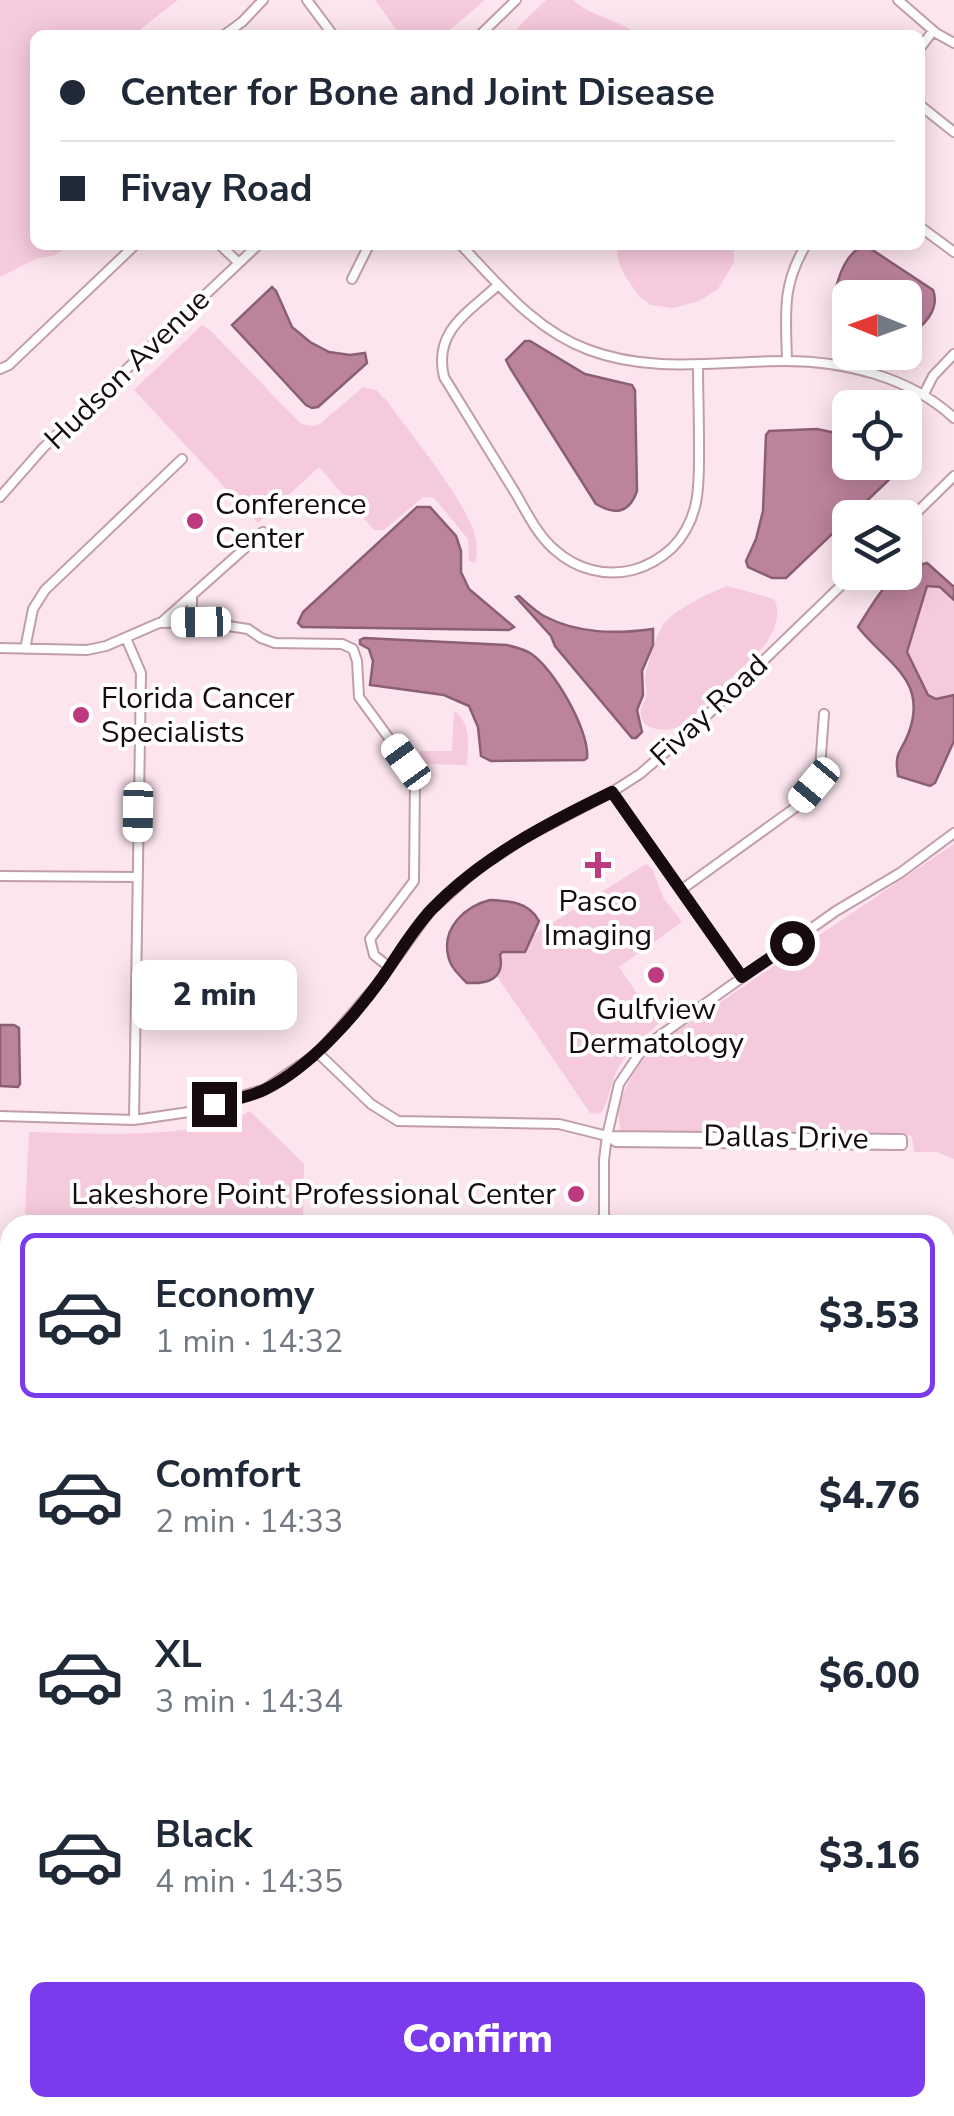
<!DOCTYPE html>
<html lang="en">
<head>
<meta charset="utf-8">
<style>
	:root { --surface:#fff; --page:#f6f6f7; --text:#1f2937; --muted:#747a83; --line:#e0e1e3; --accent:#7c3aed }
	body { margin:0; font-family:"Nunito Sans",sans-serif; background:var(--page); color:var(--text); height:100vh; display:flex; flex-direction:column; font-size:38px; white-space:nowrap }
	* { box-sizing:border-box; margin:0 }
	p { font-size:32px; color:var(--muted) }
	.icon { flex:none; width:55px; height:55px; fill:none; stroke:currentColor; stroke-width:2; stroke-linecap:round; stroke-linejoin:round }
	.map { position:relative; flex:1; overflow:hidden }
	.sheet { position:absolute; left:0px; top:1215px; width:955px; height:902px; display:flex; flex-direction:column; background:var(--surface); border-radius:30px 30px 0 0; box-shadow:0 5px 25px #0003 }
	.sheet>* { flex:none }
	.hud { position:absolute; left:30px; top:30px; width:895px; height:220px; border-radius:15px; box-shadow:0 5px 25px #0003; display:grid; align-content:center; height:220px; padding:0 30px; background:var(--surface) }
	.needle { width:65px; rotate:271deg }
	.tools { position:absolute; left:832px; top:280px; display:grid; gap:20px }
	.tools a { display:grid; place-items:center; width:90px; height:90px; border-radius:15px; background:var(--surface); box-shadow:0 5px 25px #0003; font-size:50px }
	.end { position:absolute; width:45px; height:45px; margin:-22px; border:12px solid #170b11; background:#fff; box-shadow:0 0 0 5px #fff }
	.from { border-radius:50% }
	.bubble { position:absolute; height:70px; border-radius:15px; background:var(--surface); box-shadow:0 5px 25px #0003; font-size:32px; font-weight:800; line-height:70px; text-align:center }
	.car { position:absolute; width:30px; height:60px; margin:-30px -15px; border-radius:12px; box-shadow:0 0 8px 2px #0007; background:linear-gradient(#fff 24%,#345 0 40%,#fff 0 76%,#345 0 86%,#fff 0) }
	.hud b { display:flex; align-items:center; gap:35px; height:95px; font-size:38px }
	.hud b+b { border-top:2px solid var(--line) }
	.hud i { width:25px; height:25px; background:var(--text) }
	ul { padding:18px 0 0; list-style:none }
	li { display:flex; align-items:center; gap:30px; height:165px; margin:0 20px 15px; padding:0 10px; border:5px solid transparent; border-radius:15px }
	li div { flex:1 }
	li b { display:block; font-size:38px }
	li em { font-style:normal; font-weight:800 }
	li.on { border-color:var(--accent) }
	li>.icon { width:90px; height:90px; stroke-width:1.5 }
	.button { display:flex; gap:20px; margin-top:auto; padding:20px 30px }
	.button a { flex:1; height:115px; border-radius:15px; background:var(--accent); color:#fff; font-size:40px; font-weight:800; line-height:115px; text-align:center }
	.map>svg:first-child { display:block }
</style>
</head>
<body>
<div class="map">
<svg width="954" height="2116" viewBox="0 0 954 2116">
	<rect width="100%" height="100%" fill="#fce5ee"/>
	<path fill="#f6cadd" d="M0,0H178L133,35H35V245H70L55,255L36,259L0,277Z
		M375,0H485L444,35H400Z
		M546,0H573C590,16 619,20 639,35H510Z
		M617,245H734V262L718,289L699,301L673,308L651,305L639,296L625,276L618,260Z
		M202,325L210,330L301,424L313,426L320,424L363,387L376,390L387,401C409,432 470,505 476,540C477,548 477,555 475,563L469,561L468,539L434,498L423,497L384,530H374L319,467L258,523L134,390Z
		M927,585L940,587L954,600V695L936,699L928,695L907,652Z
		M727,586L774,599C782,615 774,631 765,645L683,726C669,731 638,734 641,710C642,704 646,700 646,695C647,690 645,684 645,679C646,668 658,628 666,621C680,607 709,593 727,586Z
		M454,711C472,723 468,746 467,765L420,764V751H452Z
		M954,844V1159L936,1152H914L912,1136L906,1135L621,1130C612,1101 634,1071 651,1049Z
		M646,864L652,869L664,899L682,922L619,967L658,1024C643,1039 623,1055 615,1075C609,1089 609,1102 600,1114L590,1113L497,976L501,969L499,955L502,952L527,947L533,935Z
		M250,1111L304,1164L303,1216L451,1219L455,1225H38L25,1213L29,1132C87,1133 201,1141 250,1111Z
		M945,1595L954,1596V1979L945,1985Z"/>
	<path fill="#bc839c" stroke="#8a5f72" stroke-width="2.5" d="M862,246L868,247L933,290C940,308 924,330 905,334V298H850V320L837,316L834,311C833,289 842,257 862,246Z
		M272,287L276,291L292,327L310,342L329,352L350,355L365,353L367,363L318,407L312,408L306,405L232,325Z
		M525,341H530L585,374L632,385L635,390L637,491C629,514 615,515 596,504L510,368L506,360Z
		M817,429L850,436V462L900,463L896,473L786,578H772L748,567L746,561L756,539L763,511L766,435L769,431Z
		M417,507H430L456,536L461,551V572L469,589L514,627L509,630L302,627L298,623L303,612Z
		M927,563L954,587V600L940,587L927,586L907,652L928,695L936,699L954,695V741L935,783L930,786L898,776C894,750 901,754 909,732C928,679 886,663 858,627C878,596 889,570 927,563Z
		M519,596C527,603 535,611 544,616C578,634 616,634 653,629V645L642,671L643,695L637,710L642,732L636,738H632L555,646L551,636L516,597Z
		M364,638L507,645C514,647 523,649 530,653C553,667 590,731 587,758L584,760L491,761L481,756L478,727L469,706L444,695L370,685L373,661L369,649L360,644V640Z
		M490,900C510,901 529,902 539,921L525,952H502L500,955C505,979 488,984 467,983C459,975 450,967 448,955C442,927 466,906 490,900Z
		M0,1025H14L19,1028L20,1084L18,1087L0,1086Z"/>
	<g fill="none" stroke-linecap="round" stroke-linejoin="round">
		<g stroke="#c19dac" stroke-width="12">
			<path id="minor" d="M307,0L333,35
				M898,0L936,33L954,43
				M224,35L242,22L263,0
				M480,35L516,0
				M920,48L933,31
				M920,105L954,132
				M920,227L954,252
				M220,245L239,263
				M461,245C499,285 536,331 589,350C653,374 719,361 785,361C844,361 910,377 954,418
				M352,279L369,245
				M498,285C468,313 433,331 444,377C468,416 492,455 516,494C527,513 538,536 555,550C576,569 605,577 633,570C648,566 660,559 672,548C702,518 699,481 699,441C699,416 698,390 698,365
				M787,361C786,315 781,286 806,245
				M0,369L9,365L135,245
				M924,394L933,376L954,354
				M0,497L43,448L258,245
				M905,524L954,476
				M192,596V612L201,622
				M163,621L263,532
				M126,638L141,673L134,1120
				M0,648L87,650L106,646L159,623L201,622L248,629L261,638L275,643L342,644L353,649L357,661L359,697L413,771L415,777L414,881L370,939L374,955L389,967
				M25,649L33,609L45,590L182,459
				M612,792L742,977
				M0,876L137,877
				M681,890L796,807L814,785L820,768L824,714
				M318,1053L371,1104L398,1121L559,1124L607,1136L619,1084L644,1047L836,911L900,873L954,833
				M0,1116L134,1120L189,1112L265,1089L318,1053L376,986L430,911L476,870L524,838L612,792L640,774L698,724L855,572
				M607,1136L616,1142L902,1145V1139
				M607,1136L902,1139
				M604,1225V1160L607,1136
				M945,1475H954
				M0,2065H10
				M11,2116V2108
				M180,2116V2108
				M334,2116V2108
				M807,2116V2108"/>
		</g>
		<g stroke="#c19dac" stroke-width="16">
			<path id="highway" d="M0,1475L10,1484
				M0,1506L10,1515
				M945,2026L954,2028
				M945,2049L954,2051"/>
		</g>
		<use href="#minor" stroke="#fff" stroke-width="8"/>
		<use href="#highway" stroke="#fff" stroke-width="11"/>
	</g>
	<g fill="none" stroke-linecap="round" stroke-linejoin="round">
		<path stroke="#170b11" stroke-width="12" d="M214,1104C231,1100 251,1097 266,1089C310,1067 354,1017 382,978C398,955 413,929 432,909C482,857 548,823 612,792L742,977L792,943"/>
	</g>
	<g fill="#bd3a81" stroke="#fff" stroke-width="4">
		<circle cx="195" cy="521" r="10"/>
		<circle cx="81" cy="715" r="10"/>
		<path d="M593 850h10v10h10v10h-10v10h-10v-10h-10v-10h10z"/>
		<circle cx="656" cy="975" r="10"/>
		<circle cx="576" cy="1194" r="10"/>
	</g>
	<g text-anchor="middle" stroke-width="8" stroke-linejoin="round" paint-order="stroke">
		<g font-size="30" fill="#170b11" stroke="#fff">
			<text transform="translate(127 369) rotate(-44)" y="10">Hudson Avenue</text>
			<text transform="translate(709 710) rotate(-43)" y="10">Fivay Road</text>
			<text transform="translate(786 1137) rotate(1)" y="10">Dallas Drive</text>
		</g>
		<g font-size="30" fill="#170b11" stroke="#fff" text-anchor="start">
			<text x="215" y="514">Conference<tspan x="215" dy="34">Center</tspan></text>
			<text x="101" y="708">Florida Cancer<tspan x="101" dy="34">Specialists</tspan></text>
			<text x="598" y="911" text-anchor="middle">Pasco<tspan x="598" dy="34">Imaging</tspan></text>
			<text x="656" y="1019" text-anchor="middle">Gulfview<tspan x="656" dy="34">Dermatology</tspan></text>
			<text x="556" y="1204" text-anchor="end">Lakeshore Point Professional Center</text>
		</g>
	</g>
</svg>
<div class="tools">
<a><svg class="needle" viewBox="-14 -14 28 28"><path d="M0-13l5 13h-10z" fill="#e53935"/><path d="M0 13l5-13h-10z" fill="#747a83"/></svg></a>
<a><svg class="icon" aria-label="locate" viewBox="0 0 24 24"><circle cx="12" cy="12" r="6"/><path d="M12 2v4M12 18v4M2 12h4M18 12h4"/></svg></a>
<a><svg class="icon" aria-label="layers" viewBox="0 0 24 24"><path d="M12 4l9 5-9 5-9-5zM3 14l9 5 9-5"/></svg></a>
</div>
<i class="end from" style="left:792px;top:943px"></i>
<i class="end" style="left:214px;top:1104px"></i>
<div class="bubble" style="left:132px;top:960px;width:165px">2 min</div>
<i class="car" style="left:201px;top:622px;rotate:269deg"></i>
<i class="car" style="left:406px;top:762px;rotate:324deg"></i>
<i class="car" style="left:814px;top:785px;rotate:220deg"></i>
<i class="car" style="left:138px;top:812px;rotate:181deg"></i>
<div class="hud">
<b><i class="from"></i>Center for Bone and Joint Disease</b>
<b><i></i>Fivay Road</b>
</div>
<section class="sheet">
<ul>
<li class="on"><svg class="icon" aria-label="car" viewBox="0 0 24 24"><path d="M5 17H2v-5l4-1 3-4h7l3 4 3 1v5h-3M9 17h6M6 11h13"/><circle cx="7" cy="17" r="2"/><circle cx="17" cy="17" r="2"/></svg><div><b>Economy</b><p>1 min · 14:32</p></div><em>$3.53</em></li>
<li><svg class="icon" aria-label="car" viewBox="0 0 24 24"><path d="M5 17H2v-5l4-1 3-4h7l3 4 3 1v5h-3M9 17h6M6 11h13"/><circle cx="7" cy="17" r="2"/><circle cx="17" cy="17" r="2"/></svg><div><b>Comfort</b><p>2 min · 14:33</p></div><em>$4.76</em></li>
<li><svg class="icon" aria-label="car" viewBox="0 0 24 24"><path d="M5 17H2v-5l4-1 3-4h7l3 4 3 1v5h-3M9 17h6M6 11h13"/><circle cx="7" cy="17" r="2"/><circle cx="17" cy="17" r="2"/></svg><div><b>XL</b><p>3 min · 14:34</p></div><em>$6.00</em></li>
<li><svg class="icon" aria-label="car" viewBox="0 0 24 24"><path d="M5 17H2v-5l4-1 3-4h7l3 4 3 1v5h-3M9 17h6M6 11h13"/><circle cx="7" cy="17" r="2"/><circle cx="17" cy="17" r="2"/></svg><div><b>Black</b><p>4 min · 14:35</p></div><em>$3.16</em></li>
</ul>
<div class="button"><a>Confirm</a></div>
</section>
</div>
</body>
</html>
